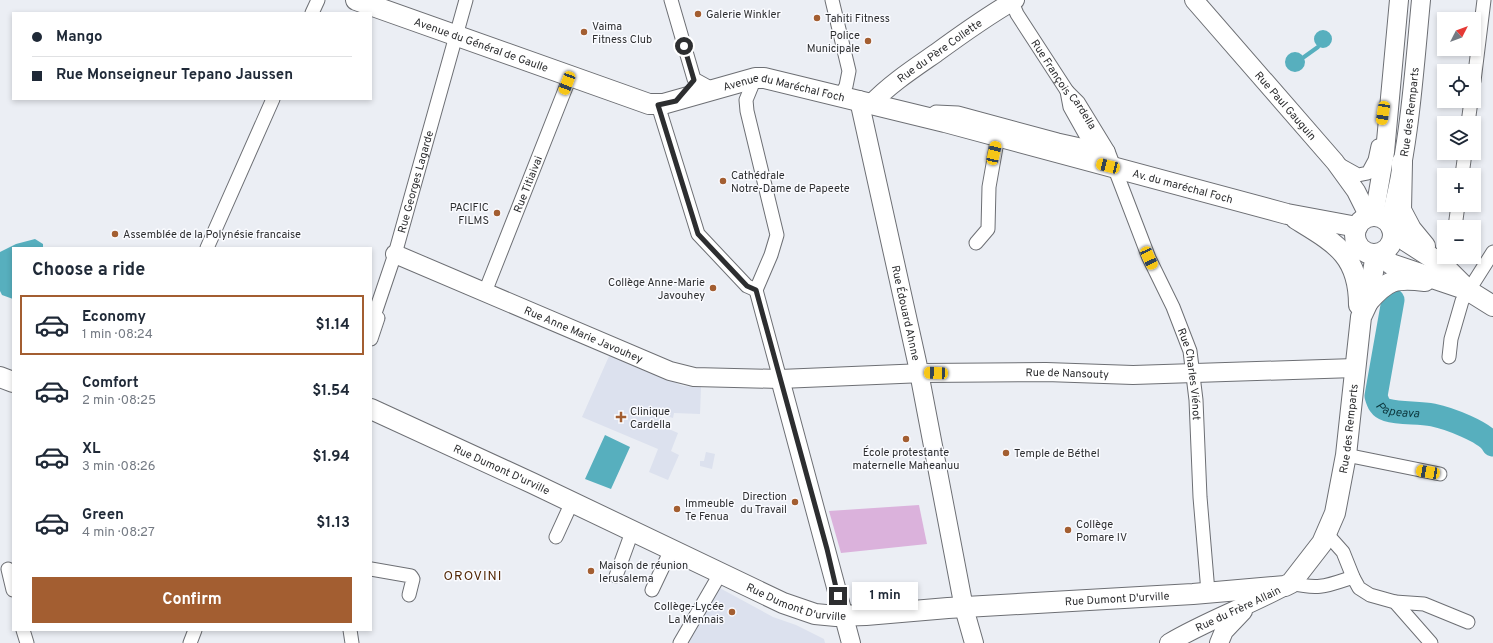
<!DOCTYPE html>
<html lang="en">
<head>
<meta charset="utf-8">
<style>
	:root { --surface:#fff; --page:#f6f6f7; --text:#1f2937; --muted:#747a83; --line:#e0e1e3; --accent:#a35e31 }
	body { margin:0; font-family:Overpass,sans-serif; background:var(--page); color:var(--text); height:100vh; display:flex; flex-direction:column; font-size:15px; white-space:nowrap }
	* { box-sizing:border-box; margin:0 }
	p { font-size:13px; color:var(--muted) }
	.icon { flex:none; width:22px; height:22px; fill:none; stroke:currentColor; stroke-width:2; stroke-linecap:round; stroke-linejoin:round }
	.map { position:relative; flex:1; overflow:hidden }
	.drawer { position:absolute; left:12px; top:247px; width:360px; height:384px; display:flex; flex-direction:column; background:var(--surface); border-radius:0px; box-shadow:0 2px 6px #0003 }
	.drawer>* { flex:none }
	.hud { position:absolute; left:12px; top:12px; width:360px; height:88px; border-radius:0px; box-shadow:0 2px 6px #0003; display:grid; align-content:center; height:88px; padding:0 20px; background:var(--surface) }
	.needle { width:26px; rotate:48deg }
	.buttons { position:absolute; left:1437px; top:12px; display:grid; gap:8px }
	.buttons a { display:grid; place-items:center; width:44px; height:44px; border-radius:0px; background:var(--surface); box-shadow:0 2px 6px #0003; font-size:20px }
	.end { position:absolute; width:18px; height:18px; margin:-9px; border:5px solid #2d2e30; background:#fff; box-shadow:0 0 0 2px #fff }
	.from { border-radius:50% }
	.bubble { position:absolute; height:28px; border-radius:0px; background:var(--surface); box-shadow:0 2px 6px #0003; font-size:13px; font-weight:700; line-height:28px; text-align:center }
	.car { position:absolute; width:12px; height:24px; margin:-12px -6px; border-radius:5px; box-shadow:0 0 3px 1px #0007; background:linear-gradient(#f5c518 24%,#345 0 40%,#f5c518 0 76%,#345 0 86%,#f5c518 0) }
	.hud b { display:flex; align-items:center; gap:14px; height:38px; font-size:15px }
	.hud b+b { border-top:1px solid var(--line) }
	.hud i { width:10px; height:10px; background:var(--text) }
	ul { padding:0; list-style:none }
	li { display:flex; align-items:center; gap:12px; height:60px; margin:0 8px 6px; padding:0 12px; border:2px solid transparent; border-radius:0px }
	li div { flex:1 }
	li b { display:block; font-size:15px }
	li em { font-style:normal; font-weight:700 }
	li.selected { border-color:var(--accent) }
	li>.icon { width:36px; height:36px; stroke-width:1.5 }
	h2 { padding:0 20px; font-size:18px; line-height:48px }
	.button { display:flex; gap:8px; margin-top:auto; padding:8px 20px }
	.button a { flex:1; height:46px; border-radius:0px; background:var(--accent); color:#fff; font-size:16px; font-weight:700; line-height:46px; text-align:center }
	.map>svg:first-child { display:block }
</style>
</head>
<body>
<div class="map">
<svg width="1493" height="643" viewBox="0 0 1493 643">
	<rect width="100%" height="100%" fill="#ebeef4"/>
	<path fill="#dce1ee" d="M610,354L683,386L701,387L700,414L674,413L673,418L663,415L664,407L660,417L664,421L662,426L678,433L671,451L679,455L668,480L649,472L658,449L582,417Z
		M706,452L715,454L712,469L700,466V461H704Z
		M716,586L773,617L796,625L824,639L825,643H683Z"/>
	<path fill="#dbb2dc" d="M919,505L927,544L841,553L829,511Z"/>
	<path fill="#57afbe" d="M1314 39a9 9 0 1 1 18 0a9 9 0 1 1-18 0Z
		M1285 62a10 10 0 1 1 20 0a10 10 0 1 1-20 0Z
		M35,239L43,244V248H13V299L2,295L0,291V252L16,244Z
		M605,435L630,447L611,489L585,479Z"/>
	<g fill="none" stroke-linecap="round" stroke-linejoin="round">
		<path stroke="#57afbe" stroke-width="4" d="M1304,57L1318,47"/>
		<path stroke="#57afbe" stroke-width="23" id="s1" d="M1393,300L1376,396C1378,403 1380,408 1387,410C1401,414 1418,412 1433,415C1448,418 1486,432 1493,445"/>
		<g stroke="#6d6f74" stroke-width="15">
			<g id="street">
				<path d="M671,0L694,79L714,90"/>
				<path d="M832,0L849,71L846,86L840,96"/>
				<path id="s2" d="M1011,0L1017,14L1067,91L1078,102L1108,151L1149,258L1173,307L1190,351L1196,400L1200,497L1208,592"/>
				<path d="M312,13L318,0"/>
				<path d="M755,78L746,100L747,111L777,235L771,255L756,290"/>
				<path d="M1474,81L1484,0"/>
				<path d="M1067,91L1070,107L1093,148"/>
				<path d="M658,105L698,234L747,286L756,290"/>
				<path d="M933,114L936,112L958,113L1058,140L1108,151"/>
				<path d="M1468,123L1471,101"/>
				<path d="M1340,165L1358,175L1368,173L1375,160L1378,146"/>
				<path d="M1462,175L1465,153"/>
				<path d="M1455,227L1458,205"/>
				<path d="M976,243L988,229L989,187L998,136"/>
				<path d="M207,248L273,99"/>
				<path d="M756,290L780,379"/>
				<path id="s3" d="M485,292L570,77"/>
				<path id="s4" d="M371,325L395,254L466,0"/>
				<path d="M371,339L378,318"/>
				<path d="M1449,357L1451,339L1462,301L1493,252"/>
				<path d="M1346,455L1440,474"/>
				<path d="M1327,534L1343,552L1353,577L1359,588L1370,595L1395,602L1431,643"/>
				<path d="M556,537L572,502"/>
				<path d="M8,569L13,590"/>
				<path d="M371,569L411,576L413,579L409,595"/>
				<path d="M616,576L632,532"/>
				<path d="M1291,583C1319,590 1326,586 1353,577"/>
				<path d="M652,590L671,550"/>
				<path d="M1395,602L1424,604L1468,622"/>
				<path d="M23,630L27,643"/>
				<path d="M350,630L352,643"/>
				<path d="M190,643L195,630"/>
				<path d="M680,643L720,574"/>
			</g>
		</g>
		<g stroke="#6d6f74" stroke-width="20">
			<g id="secondary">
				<path id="s5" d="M1194,0L1335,162L1356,191L1369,217"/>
				<path id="s6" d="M859,100L917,362L964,608L974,643"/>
				<path id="s7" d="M871,104C890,84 913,69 936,53C962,34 987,16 1015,0"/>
				<path d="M1374,216L1385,152L1399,0"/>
				<path id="s8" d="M1389,223C1409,153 1414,73 1421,0"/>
				<path id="s9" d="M395,254L670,371L694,377L780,379L924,373L1046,372L1133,375L1355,368"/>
				<path d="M780,379L851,643"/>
				<path id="s10" d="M1169,643C1206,621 1246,607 1283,587"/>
				<path d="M1219,643L1224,631L1243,611"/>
			</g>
		</g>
		<g stroke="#6d6f74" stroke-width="22">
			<g id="primary">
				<path id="s11" d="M356,0L649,104H663L755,78H764L945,122L1287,214L1357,227"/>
				<path d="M1402,162L1401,210L1411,229L1425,246"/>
				<circle cx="1374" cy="235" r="19"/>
				<path d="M1296,219C1335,243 1359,255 1359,305"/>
				<path d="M1392,229L1406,241L1443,265L1469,291L1493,306"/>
				<path d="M1380,254L1391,264L1462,288"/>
				<path d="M1368,302C1387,280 1395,277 1425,281"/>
				<path d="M0,377L13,382"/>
				<path id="s12" d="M371,409L532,483L783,603L815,614L836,616L866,615L948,608L1193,594L1285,586L1291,583L1322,543L1335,513L1346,455L1361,317L1368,302L1376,254"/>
			</g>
		</g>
		<use href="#street" stroke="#fff" stroke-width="13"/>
		<use href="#secondary" stroke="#fff" stroke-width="18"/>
		<use href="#primary" stroke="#fff" stroke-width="20"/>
	</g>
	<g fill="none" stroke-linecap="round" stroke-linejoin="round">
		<path stroke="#2d2e30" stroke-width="5" d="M684,46L694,80L676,101L658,105L698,234L747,286L756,290L827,549L838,596"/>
	</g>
	<g fill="#a35e31" stroke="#fafbff" stroke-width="1.5">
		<circle cx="698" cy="14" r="4"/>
		<circle cx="817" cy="18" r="4"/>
		<circle cx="584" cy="32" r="4"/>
		<circle cx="868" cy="41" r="4"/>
		<circle cx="723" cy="181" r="4"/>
		<circle cx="497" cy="213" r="4"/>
		<circle cx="115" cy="234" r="4"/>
		<circle cx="713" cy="288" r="4"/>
		<path d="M619 411h4v4h4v4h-4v4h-4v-4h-4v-4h4z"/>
		<circle cx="906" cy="439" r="4"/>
		<circle cx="1006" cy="453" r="4"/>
		<circle cx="795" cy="502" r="4"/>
		<circle cx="677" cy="509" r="4"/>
		<circle cx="1068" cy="530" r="4"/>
		<circle cx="591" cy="571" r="4"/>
		<circle cx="732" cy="612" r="4"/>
	</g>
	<g text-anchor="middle" stroke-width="3" stroke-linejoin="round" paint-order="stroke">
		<g font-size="11" fill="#2d2e30" stroke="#fafbff" text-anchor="start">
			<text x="706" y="18">Galerie Winkler</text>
			<text x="825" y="22">Tahiti Fitness</text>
			<text x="592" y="30">Vaima<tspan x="592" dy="13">Fitness Club</tspan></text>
			<text x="860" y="39" text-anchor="end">Police<tspan x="860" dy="13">Municipale</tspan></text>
			<text x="731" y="179">Cathédrale<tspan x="731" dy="13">Notre-Dame de Papeete</tspan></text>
			<text x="489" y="211" text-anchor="end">PACIFIC<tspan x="489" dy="13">FILMS</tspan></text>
			<text x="123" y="238">Assemblée de la Polynésie francaise</text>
			<text x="705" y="286" text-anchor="end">Collège Anne-Marie<tspan x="705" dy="13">Javouhey</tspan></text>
			<text x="630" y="415">Clinique<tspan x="630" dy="13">Cardella</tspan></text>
			<text x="906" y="456" text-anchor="middle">École protestante<tspan x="906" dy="13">maternelle Maheanuu</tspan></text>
			<text x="1014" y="457">Temple de Béthel</text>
			<text x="787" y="500" text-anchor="end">Direction<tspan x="787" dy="13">du Travail</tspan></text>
			<text x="685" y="507">Immeuble<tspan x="685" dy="13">Te Fenua</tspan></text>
			<text x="1076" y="528">Collège<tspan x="1076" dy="13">Pomare IV</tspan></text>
			<text x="599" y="569">Maison de réunion<tspan x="599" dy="13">Ierusalema</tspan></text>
			<text x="724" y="610" text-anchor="end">Collège-Lycée<tspan x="724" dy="13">La Mennais</tspan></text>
		</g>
		<g font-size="11" fill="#2d2e30" stroke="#fafbff">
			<text dy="4" stroke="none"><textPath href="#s11" startOffset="133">Avenue du Général de Gaulle</textPath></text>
			<text dy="4" stroke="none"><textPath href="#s7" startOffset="87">Rue du Père Collette</textPath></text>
			<text dy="4" stroke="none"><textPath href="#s2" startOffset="100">Rue François Cardella</textPath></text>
			<text dy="4" stroke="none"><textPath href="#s11" startOffset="450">Avenue du Maréchal Foch</textPath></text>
			<text dy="4" stroke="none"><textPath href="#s5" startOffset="140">Rue Paul Gauguin</textPath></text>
			<text dy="4" stroke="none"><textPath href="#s8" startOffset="113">Rue des Remparts</textPath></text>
			<text dy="4" stroke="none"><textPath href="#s4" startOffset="150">Rue Georges Lagarde</textPath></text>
			<text dy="4" stroke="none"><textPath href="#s3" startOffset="116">Rue Titiaivai</textPath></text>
			<text dy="4" stroke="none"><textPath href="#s11" startOffset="862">Av. du maréchal Foch</textPath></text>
			<text dy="4" stroke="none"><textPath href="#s6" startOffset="218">Rue Édouard Ahnne</textPath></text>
			<text dy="4" stroke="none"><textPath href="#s9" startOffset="205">Rue Anne Marie Javouhey</textPath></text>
			<text dy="4" stroke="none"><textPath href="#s9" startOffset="697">Rue de Nansouty</textPath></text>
			<text dy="4" stroke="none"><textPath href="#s2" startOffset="419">Rue Charles Viénot</textPath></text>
			<text dy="4" stroke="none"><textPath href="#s12" startOffset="1136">Rue des Remparts</textPath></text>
			<text dy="4" stroke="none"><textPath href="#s12" startOffset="144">Rue Dumont D'urville</textPath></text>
			<text dy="4" stroke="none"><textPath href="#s12" startOffset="792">Rue Dumont D'urville</textPath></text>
			<text dy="4" stroke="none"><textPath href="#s12" startOffset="468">Rue Dumont D'urville</textPath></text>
			<text dy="4" stroke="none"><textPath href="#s10" startOffset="77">Rue du Frère Allain</textPath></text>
		</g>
		<g font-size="12" font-style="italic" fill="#0c373d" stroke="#fafbff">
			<text dy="4" stroke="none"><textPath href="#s1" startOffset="127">Papeava</textPath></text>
		</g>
		<g font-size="13" letter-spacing="1" fill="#512502" stroke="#fafbff">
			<text x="473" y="580">OROVINI</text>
		</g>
	</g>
</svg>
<div class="buttons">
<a><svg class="needle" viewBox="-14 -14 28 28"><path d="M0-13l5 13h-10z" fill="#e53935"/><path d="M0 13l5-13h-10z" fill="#747a83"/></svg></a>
<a><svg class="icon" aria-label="locate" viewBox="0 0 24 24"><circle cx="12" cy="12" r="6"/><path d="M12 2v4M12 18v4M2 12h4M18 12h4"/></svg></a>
<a><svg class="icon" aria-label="layers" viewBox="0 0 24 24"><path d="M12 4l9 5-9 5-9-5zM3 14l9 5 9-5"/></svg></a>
<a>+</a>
<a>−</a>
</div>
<i class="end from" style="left:684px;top:46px"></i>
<i class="end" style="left:838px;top:596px"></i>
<div class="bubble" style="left:852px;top:582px;width:66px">1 min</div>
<i class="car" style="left:567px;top:83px;rotate:201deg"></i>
<i class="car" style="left:1383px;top:113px;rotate:189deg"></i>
<i class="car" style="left:994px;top:153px;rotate:13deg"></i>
<i class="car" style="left:1108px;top:166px;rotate:284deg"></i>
<i class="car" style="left:1149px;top:258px;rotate:155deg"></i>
<i class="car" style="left:936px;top:373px;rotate:272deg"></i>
<i class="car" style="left:1428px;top:472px;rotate:280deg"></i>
<div class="hud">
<b><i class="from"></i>Mango</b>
<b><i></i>Rue Monseigneur Tepano Jaussen</b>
</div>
<section class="drawer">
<h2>Choose a ride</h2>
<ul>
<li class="selected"><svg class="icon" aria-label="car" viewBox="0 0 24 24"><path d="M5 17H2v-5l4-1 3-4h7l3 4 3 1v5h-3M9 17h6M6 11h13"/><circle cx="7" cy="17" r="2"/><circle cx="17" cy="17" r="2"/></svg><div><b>Economy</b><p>1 min · 08:24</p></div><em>$1.14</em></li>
<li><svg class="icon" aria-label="car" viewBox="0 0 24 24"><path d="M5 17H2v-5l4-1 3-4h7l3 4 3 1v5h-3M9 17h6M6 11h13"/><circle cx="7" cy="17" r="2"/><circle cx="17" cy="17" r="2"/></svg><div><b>Comfort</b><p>2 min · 08:25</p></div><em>$1.54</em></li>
<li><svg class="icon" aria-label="car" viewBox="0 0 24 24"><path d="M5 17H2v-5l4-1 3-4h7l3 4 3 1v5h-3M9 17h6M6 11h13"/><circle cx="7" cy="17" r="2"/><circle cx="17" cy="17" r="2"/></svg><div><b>XL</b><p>3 min · 08:26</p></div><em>$1.94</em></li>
<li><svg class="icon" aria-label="car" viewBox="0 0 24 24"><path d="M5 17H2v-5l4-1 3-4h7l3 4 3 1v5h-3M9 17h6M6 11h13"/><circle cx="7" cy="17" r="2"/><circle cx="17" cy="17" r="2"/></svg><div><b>Green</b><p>4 min · 08:27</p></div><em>$1.13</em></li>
</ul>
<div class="button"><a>Confirm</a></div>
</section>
</div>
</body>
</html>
